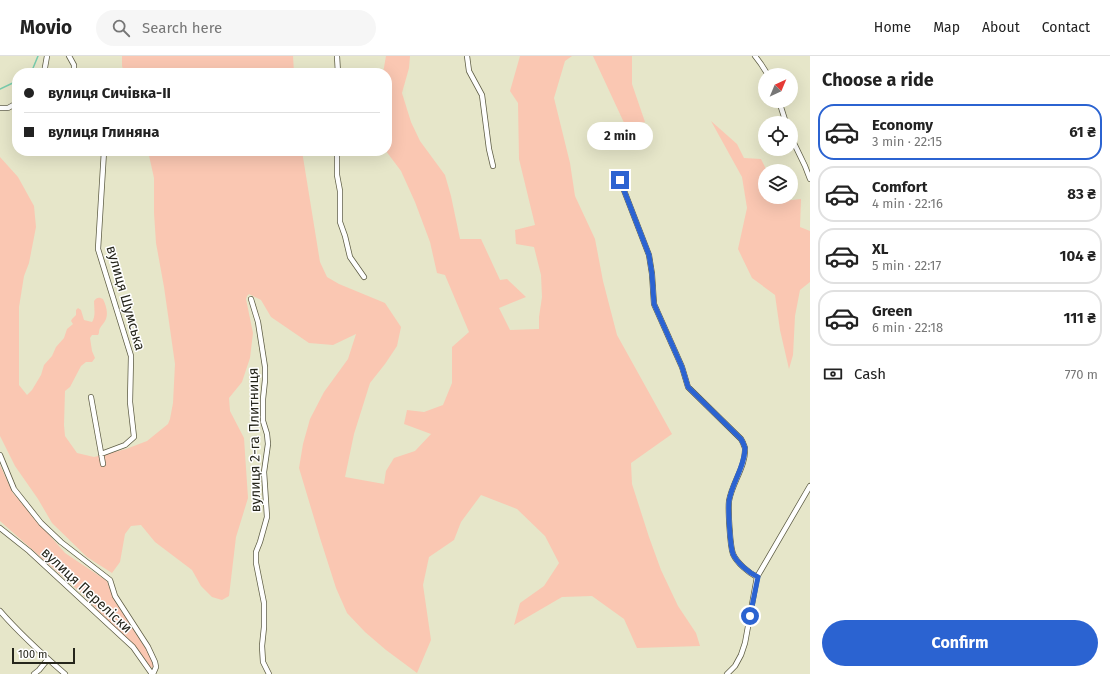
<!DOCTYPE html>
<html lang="en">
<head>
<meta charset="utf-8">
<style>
	:root { --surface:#fff; --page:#f6f6f6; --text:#222; --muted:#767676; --line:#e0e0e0; --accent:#2b63d1 }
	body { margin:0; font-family:"Fira Sans",sans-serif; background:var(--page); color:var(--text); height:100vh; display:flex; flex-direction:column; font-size:15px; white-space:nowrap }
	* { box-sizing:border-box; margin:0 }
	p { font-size:13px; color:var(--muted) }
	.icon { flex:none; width:22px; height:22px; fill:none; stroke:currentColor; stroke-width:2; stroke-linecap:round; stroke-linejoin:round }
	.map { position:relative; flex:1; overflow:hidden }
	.side { display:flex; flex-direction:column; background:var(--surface); width:300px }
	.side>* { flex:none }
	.top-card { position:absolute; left:12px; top:12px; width:380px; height:88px; border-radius:16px; box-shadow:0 4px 16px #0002; display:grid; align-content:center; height:88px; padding:0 12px; background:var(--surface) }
	.needle { width:26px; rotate:44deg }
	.tools { position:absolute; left:758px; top:12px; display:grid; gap:8px }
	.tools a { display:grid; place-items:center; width:40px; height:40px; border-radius:50%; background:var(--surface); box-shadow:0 4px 16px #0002; font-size:20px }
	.scale { position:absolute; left:12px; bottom:10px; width:63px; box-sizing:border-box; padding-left:4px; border:2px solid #25251b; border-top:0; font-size:11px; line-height:14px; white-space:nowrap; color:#25251b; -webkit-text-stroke:3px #fff; paint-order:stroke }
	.end { position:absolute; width:18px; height:18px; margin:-9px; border:5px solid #2b63d1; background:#fff; box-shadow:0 0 0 2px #fff }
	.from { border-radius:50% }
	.bubble { position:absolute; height:28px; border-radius:14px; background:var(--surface); box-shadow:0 4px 16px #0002; font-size:13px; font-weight:700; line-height:28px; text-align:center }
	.top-card b { display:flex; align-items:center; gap:14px; height:38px; font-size:15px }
	.top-card b+b { border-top:1px solid var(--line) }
	.top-card i { width:10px; height:10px; background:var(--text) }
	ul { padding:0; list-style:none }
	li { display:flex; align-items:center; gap:12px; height:56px; margin:0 8px 6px; padding:0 4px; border:2px solid var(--line); border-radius:16px }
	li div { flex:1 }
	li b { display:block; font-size:15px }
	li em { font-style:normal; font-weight:700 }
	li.current { border-color:var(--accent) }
	li>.icon { width:36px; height:36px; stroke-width:1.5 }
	h2 { padding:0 12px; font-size:18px; line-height:48px }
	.pay { display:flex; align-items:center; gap:10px; height:44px; padding:0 12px; font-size:15px }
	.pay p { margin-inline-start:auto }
	.cta { display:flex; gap:8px; margin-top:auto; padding:8px 12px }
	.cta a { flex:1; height:46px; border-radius:24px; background:var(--accent); color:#fff; font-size:16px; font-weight:700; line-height:46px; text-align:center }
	header { display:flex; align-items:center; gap:24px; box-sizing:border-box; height:56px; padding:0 20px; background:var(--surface); border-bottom:1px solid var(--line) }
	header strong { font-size:19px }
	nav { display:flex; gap:22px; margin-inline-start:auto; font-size:14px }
	.search { width:280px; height:36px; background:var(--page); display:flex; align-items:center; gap:10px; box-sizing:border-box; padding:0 14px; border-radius:22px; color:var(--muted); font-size:15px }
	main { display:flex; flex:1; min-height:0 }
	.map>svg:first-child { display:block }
</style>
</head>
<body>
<header>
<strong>Movio</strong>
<div class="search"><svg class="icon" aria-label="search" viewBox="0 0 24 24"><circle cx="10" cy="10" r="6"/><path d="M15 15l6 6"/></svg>Search here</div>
<nav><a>Home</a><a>Map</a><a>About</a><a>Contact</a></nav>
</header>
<main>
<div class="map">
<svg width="810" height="618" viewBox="0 0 810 618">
	<rect width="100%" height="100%" fill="#e6e6c9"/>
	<path fill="#fac7b2" d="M122,0H293L294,17H124L122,10Z
		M386,0H410L409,12L402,37L411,66L420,85L445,119L451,140L460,183H481L500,224L507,223L526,241L499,252L510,274L539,273V261L542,241L541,219L534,191L516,188L515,174L535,169L519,103L518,47L510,35L520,0H572L565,5L554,42L570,107L575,140L595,183L603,225L617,279L672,378L631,407L632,428L649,481L661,514L678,550L696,577L700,590L637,592L624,563L592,540L562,541L514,569L520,547L544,530L559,507L545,480L517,453L481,439L461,466L454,484L429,501L423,529L431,584L417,617L386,594L365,576L347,557L336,532L320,482L299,412L303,388L310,363L324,336L348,303L356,278L333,289L309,287L271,261L261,244L249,238L247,240L246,243L253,277L250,302L242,326L229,342L230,355L244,382L248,442L236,481L229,540L222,544L212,541L201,530L192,514L155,486L141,469L131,470L125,478L120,506L112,517L87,501L52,467L38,443L15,410L0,380V101L18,121L34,150L36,171L29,207L24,220L19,251V329L27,339L32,334L41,319L44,309L52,300L56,291L64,282L67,273L73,268L71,265L72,263L76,259V254L78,252L81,254L84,264L92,266C96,260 94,252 94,245C97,241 99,241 103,243C106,249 109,258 105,265C102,270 99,271 99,277L98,279H92L90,282L92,295L95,302L92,306H86L81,310L70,331L65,335L64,369L65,380L77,397L94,401L126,393L147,385L168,368L170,363L173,347L175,308L164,231L156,187L154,157V122L148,95H302L320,206L327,221L339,228L385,247L401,271L397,290L385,308L370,327L354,378L345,421L384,428L386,415L394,402L415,395L431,378L404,368L407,354L424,356L443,349L452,327V291L469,276L445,219L437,217L430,186L415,146L401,115L386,95H387V17H383Z
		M593,0H632V28L645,66L626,71Z
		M711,65L737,88L744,102L761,103L767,115H765V141H781L783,145L801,143L800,171L810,175V226L800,234L795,260L793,299L789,313L780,274L775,239L752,222L738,193L747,152L742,121Z
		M0,409L13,437L65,497L107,525L114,543L154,605V612L149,611L136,593L80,536L0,465Z"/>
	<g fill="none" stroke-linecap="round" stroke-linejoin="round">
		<path stroke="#78ccad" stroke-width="1.5" d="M31,17L38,0
			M0,33L17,25"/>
		<g stroke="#5e5d45" stroke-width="6">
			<path id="minor" d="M69,0L74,9V17
				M337,0L338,17
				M467,0L469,15L482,39L489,93L493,110
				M755,0L761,8L768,19
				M44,17L47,0
				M779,45L786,67
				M0,52H8L17,47
				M791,81L805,110L810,123
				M337,95V119L340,135V166L345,180L350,201L364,221
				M620,124L649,199L652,218L654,248L682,311L688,331L741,383C743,386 744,389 745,392C746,410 732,427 729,445C728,453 730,490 733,498C737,507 749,517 757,521
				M251,243L258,266L265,311V324L263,343V365L267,378L268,388L264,416L267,461L260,486L256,496V507L264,547V571L262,590L263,606L269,618
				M91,341L103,408
				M101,398L125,389L134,381L130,346L131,300L98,193L104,95
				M0,399L14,433L41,467L61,486L110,524L115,540L148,591L155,606L156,611L153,618
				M0,472L29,495L133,591L152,618
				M0,555C20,578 42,598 65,618
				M34,618L39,614L48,603
				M727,618L735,610L741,599L745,587L757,521L810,430"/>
		</g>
		<use href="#minor" stroke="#fff" stroke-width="4.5"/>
	</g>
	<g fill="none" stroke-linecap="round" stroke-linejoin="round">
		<path stroke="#2b63d1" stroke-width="5" d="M620,124L649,199L652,218L654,248L682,311L688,331L741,383C743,386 744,389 745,392C745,410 732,427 729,445C728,453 730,490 733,498C737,507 749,517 758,521L750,560"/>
	</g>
	<g text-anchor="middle" stroke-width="3" stroke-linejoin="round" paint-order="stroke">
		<g font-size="14" fill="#25251b" stroke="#fff">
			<text transform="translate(126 242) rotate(74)" y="5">вулиця Шумська</text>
			<text transform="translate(254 384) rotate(-91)" y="5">вулиця 2-га Плитниця</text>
			<text transform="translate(87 534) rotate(43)" y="5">вулиця Переліски</text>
		</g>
	</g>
</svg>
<div class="tools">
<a><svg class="needle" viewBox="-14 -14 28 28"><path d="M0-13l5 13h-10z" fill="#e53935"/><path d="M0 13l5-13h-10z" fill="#767676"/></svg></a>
<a><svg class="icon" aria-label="locate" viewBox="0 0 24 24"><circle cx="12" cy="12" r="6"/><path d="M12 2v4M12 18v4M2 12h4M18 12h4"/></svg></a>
<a><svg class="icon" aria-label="layers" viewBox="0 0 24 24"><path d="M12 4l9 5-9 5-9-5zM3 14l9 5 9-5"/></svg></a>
</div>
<div class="scale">100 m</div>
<i class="end from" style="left:750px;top:560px"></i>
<i class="end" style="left:620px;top:124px"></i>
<div class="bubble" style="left:587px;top:66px;width:66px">2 min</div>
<div class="top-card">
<b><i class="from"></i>вулиця Сичівка-II</b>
<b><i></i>вулиця Глиняна</b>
</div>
</div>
<section class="side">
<h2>Choose a ride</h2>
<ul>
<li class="current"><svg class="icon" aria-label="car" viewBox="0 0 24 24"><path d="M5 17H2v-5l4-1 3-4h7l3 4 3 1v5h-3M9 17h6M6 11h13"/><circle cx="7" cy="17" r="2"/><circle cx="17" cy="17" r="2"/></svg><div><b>Economy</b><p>3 min · 22:15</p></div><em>61 ₴</em></li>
<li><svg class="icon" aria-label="car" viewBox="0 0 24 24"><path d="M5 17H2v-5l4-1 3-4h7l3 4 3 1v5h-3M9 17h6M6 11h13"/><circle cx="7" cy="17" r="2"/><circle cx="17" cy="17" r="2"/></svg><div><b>Comfort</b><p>4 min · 22:16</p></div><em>83 ₴</em></li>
<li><svg class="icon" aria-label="car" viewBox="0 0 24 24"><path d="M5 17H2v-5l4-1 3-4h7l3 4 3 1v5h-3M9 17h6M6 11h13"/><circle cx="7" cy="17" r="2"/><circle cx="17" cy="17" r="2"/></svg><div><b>XL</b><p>5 min · 22:17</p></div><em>104 ₴</em></li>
<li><svg class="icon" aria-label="car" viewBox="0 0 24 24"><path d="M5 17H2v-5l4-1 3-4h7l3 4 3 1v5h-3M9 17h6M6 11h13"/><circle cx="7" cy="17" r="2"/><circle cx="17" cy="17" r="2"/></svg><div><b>Green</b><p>6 min · 22:18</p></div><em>111 ₴</em></li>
</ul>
<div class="pay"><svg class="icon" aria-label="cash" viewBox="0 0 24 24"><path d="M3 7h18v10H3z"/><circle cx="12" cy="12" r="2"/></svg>Cash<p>770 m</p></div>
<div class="cta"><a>Confirm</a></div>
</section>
</main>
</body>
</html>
